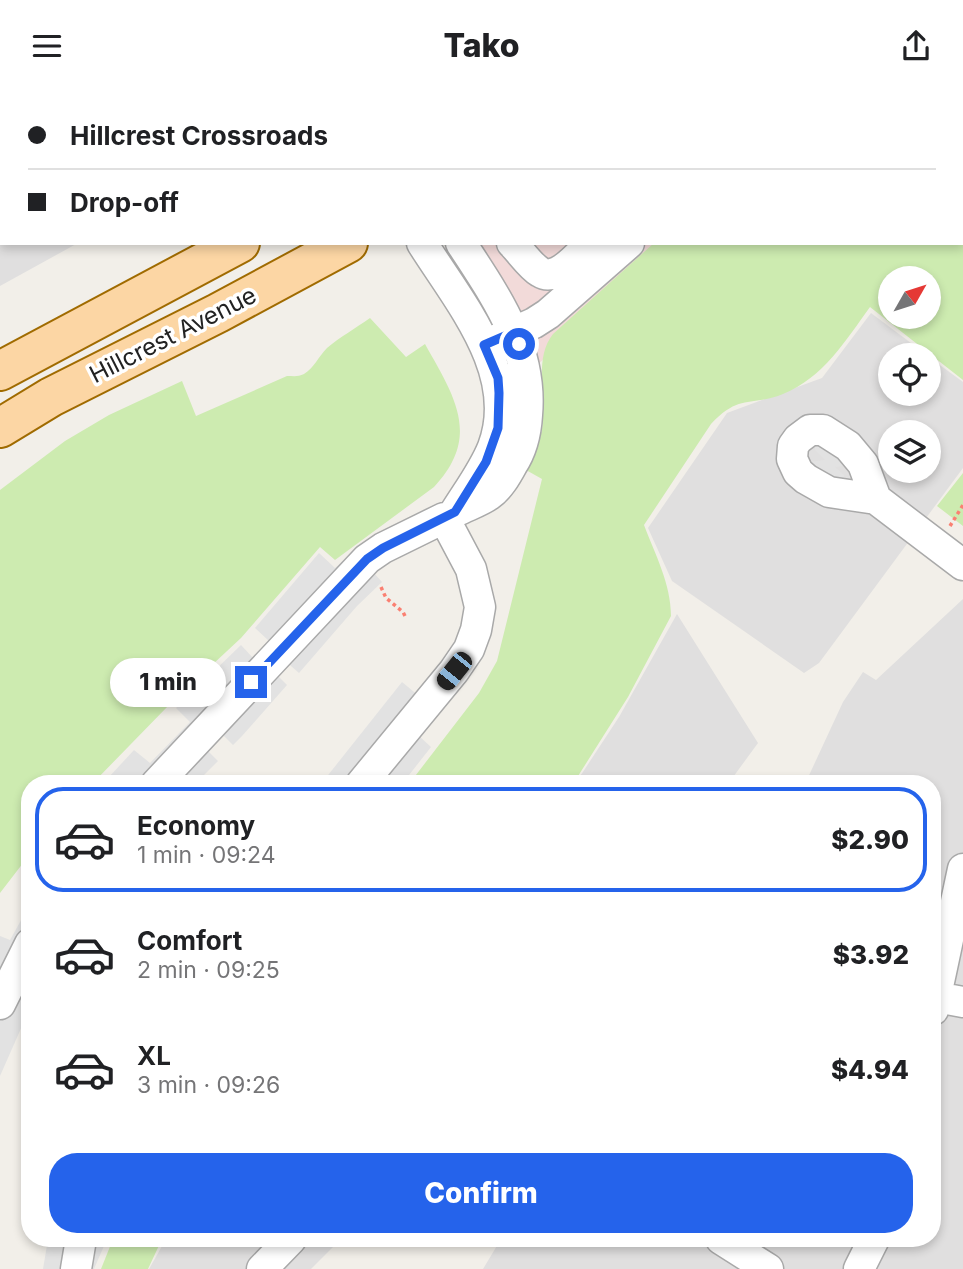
<!DOCTYPE html>
<html lang="en">
<head>
<meta charset="utf-8">
<style>
	:root { --surface:#fff; --page:#f2f2f2; --text:#202124; --muted:#757577; --line:#e0e0e0; --accent:#2563eb }
	body { margin:0; font-family:Inter,sans-serif; background:var(--page); color:var(--text); height:100vh; display:flex; flex-direction:column; font-size:26px; white-space:nowrap }
	* { box-sizing:border-box; margin:0 }
	p { font-size:23px; color:var(--muted) }
	.icon { flex:none; width:38px; height:38px; fill:none; stroke:currentColor; stroke-width:2; stroke-linecap:round; stroke-linejoin:round }
	.map { position:relative; flex:1; overflow:hidden }
	.panel { position:absolute; left:21px; top:684px; width:920px; height:472px; display:flex; flex-direction:column; background:var(--surface); border-radius:28px; box-shadow:0 4px 10px #0003 }
	.panel>* { flex:none }
	.top-card { position:absolute; left:0px; top:0px; width:964px; height:154px; box-shadow:0 4px 10px #0003; display:grid; align-content:center; height:154px; padding:0 28px; background:var(--surface) }
	.needle { width:46px; rotate:51deg }
	.controls { position:absolute; left:878px; top:175px; display:grid; gap:14px }
	.controls a { display:grid; place-items:center; width:63px; height:63px; border-radius:50%; background:var(--surface); box-shadow:0 4px 10px #0003; font-size:35px }
	.end { position:absolute; width:32px; height:32px; margin:-16px; border:9px solid #2563eb; background:#fff; box-shadow:0 0 0 4px #fff }
	.from { border-radius:50% }
	.bubble { position:absolute; height:49px; border-radius:24px; background:var(--surface); box-shadow:0 4px 10px #0003; font-size:23px; font-weight:800; line-height:49px; text-align:center }
	.car { position:absolute; width:21px; height:42px; margin:-21px -10px; border-radius:9px; box-shadow:0 0 5px 2px #0007; background:linear-gradient(#222 24%,#8ab4d8 0 40%,#222 0 76%,#8ab4d8 0 86%,#222 0) }
	.top-card b { display:flex; align-items:center; gap:24px; height:66px; font-size:26px }
	.top-card b+b { border-top:2px solid var(--line) }
	.top-card i { width:18px; height:18px; background:var(--text) }
	ul { padding:12px 0 0; list-style:none }
	li { display:flex; align-items:center; gap:21px; height:105px; margin:0 14px 10px; padding:0 14px; border:4px solid transparent; border-radius:28px }
	li div { flex:1 }
	li b { display:block; font-size:26px }
	li em { font-style:normal; font-weight:800 }
	li.active { border-color:var(--accent) }
	li>.icon { width:63px; height:63px; stroke-width:1.5 }
	.action { display:flex; gap:14px; margin-top:auto; padding:14px 28px }
	.action a { flex:1; height:80px; border-radius:28px; background:var(--accent); color:#fff; font-size:28px; font-weight:800; line-height:80px; text-align:center }
	header { display:flex; justify-content:space-between; align-items:center; height:91px; padding:0 28px; background:var(--surface); font-size:32px; font-weight:800 }
	.map>svg:first-child { display:block }
</style>
</head>
<body>
<header><svg class="icon" aria-label="menu" viewBox="0 0 24 24"><path d="M4 6h16M4 12h16M4 18h16"/></svg>Tako<svg class="icon" aria-label="share" viewBox="0 0 24 24"><path d="M12 15V3M7 8l5-5 5 5M5 13v7h14v-7"/></svg></header>
<div class="map">
<svg width="963" height="1178" viewBox="0 0 963 1178">
	<rect width="100%" height="100%" fill="#f2efe9"/>
	<path fill="#e0dfdf" fill-rule="evenodd" d="M0,0H346L2,2V152H78L0,195Z
		M871,222L927,264H891V303H929V266L963,291V377L819,572L804,582L672,490L648,437L727,322L822,287ZM891,341H929V380H891Z
		M963,508V1178H483L501,1148H933V693H805L843,611L863,581L876,589Z
		M677,523L758,652L728,693H575L619,626Z
		M166,1148H341L311,1178H149Z"/>
	<path fill="#f2dad9" d="M585,0H963V4L962,2L902,1L584,2Z
		M472,152H671L535,276Z"/>
	<path fill="#cdebb0" fill-rule="evenodd" d="M963,7V289L870,216C846,249 823,287 783,303C751,316 740,302 711,333L644,434C655,463 671,493 671,525L628,606L573,693H409L479,602L497,570L542,388L526,379C532,367 540,352 542,338C547,307 533,268 553,243L654,152H962ZM891,187H929V226H891Z
		M370,227L406,266L425,253C454,305 482,345 434,396L335,469L320,456L241,547L168,615L92,693H30V763L0,802V399L65,350L109,324L182,290L196,325L287,285C294,285 298,286 304,283C315,276 318,266 327,257C340,246 356,237 370,227Z
		M963,382V435L937,415Z
		M113,1148H162L148,1178H101Z"/>
	<path fill="#e2e2e2" d="M813,349L857,373L835,376L844,384L846,393L799,372L825,369L815,359Z
		M354,460L382,491L357,515L299,582L267,554L269,550L255,537L319,462L335,477Z
		M241,554L254,568L258,565L287,594L242,645L233,654L222,643L207,659L218,670L195,693H116L109,686L134,659L150,672L190,631L176,617Z
		M402,591L437,620L418,644L431,656L402,693H321Z
		M30,813V917L0,985V845L10,849Z
		M48,1148H107L94,1178H43Z"/>
	<g fill="none" stroke-linecap="round" stroke-linejoin="round">
		<g stroke="#a9a9a9" stroke-width="33">
			<path id="minor" d="M678,0L680,2
				M124,2L126,0
				M797,2L798,0
				M0,44H2
				M422,152C459,211 521,282 493,356C484,379 468,400 455,421C466,415 479,411 489,404C499,397 506,385 512,374C522,359 526,342 527,324C533,257 496,206 461,152
				M512,152C521,161 530,175 540,181C557,192 580,162 591,152
				M498,248L534,232L548,223L629,152
				M876,408L863,373L848,355L823,339H810L798,348L793,355L792,368L798,381L806,388L829,401L876,408L963,474
				M156,693L367,468L383,457L444,427L471,478L480,516L476,539L469,558L454,580L361,693
				M936,906L963,911
				M0,913L30,853
				M933,919L963,778
				M721,1148L768,1178
				M76,1178L81,1148
				M262,1178L291,1148
				M859,1178L874,1148"/>
		</g>
		<g stroke="#a06b00" stroke-width="42">
			<path id="major" d="M482,2L484,0
				M561,2L563,0
				M0,280L240,152
				M0,337L51,306L218,222L348,152"/>
		</g>
		<path stroke="#fa8072" stroke-width="3.5" stroke-dasharray="3.5 3.5" stroke-linecap="butt" d="M950,435L963,414
			M381,496L386,507L403,521L406,527"/>
		<use href="#minor" stroke="#fff" stroke-width="30"/>
		<use href="#major" stroke="#fcd6a4" stroke-width="38"/>
	</g>
	<g fill="none" stroke-linecap="round" stroke-linejoin="round">
		<path stroke="#2563eb" stroke-width="9" d="M251,591L367,468L383,457L455,421L486,371L498,337L499,302L498,287L484,254L514,241L519,253"/>
	</g>
	<g text-anchor="middle" stroke-width="7" stroke-linejoin="round" paint-order="stroke">
		<g font-size="24" fill="#222" stroke="#fff">
			<text transform="translate(173 244) rotate(-27)" y="8">Hillcrest Avenue</text>
		</g>
	</g>
</svg>
<div class="controls">
<a><svg class="needle" viewBox="-14 -14 28 28"><path d="M0-13l5 13h-10z" fill="#e53935"/><path d="M0 13l5-13h-10z" fill="#757577"/></svg></a>
<a><svg class="icon" aria-label="locate" viewBox="0 0 24 24"><circle cx="12" cy="12" r="6"/><path d="M12 2v4M12 18v4M2 12h4M18 12h4"/></svg></a>
<a><svg class="icon" aria-label="layers" viewBox="0 0 24 24"><path d="M12 4l9 5-9 5-9-5zM3 14l9 5 9-5"/></svg></a>
</div>
<i class="end from" style="left:519px;top:253px"></i>
<i class="end" style="left:251px;top:591px"></i>
<div class="bubble" style="left:110px;top:567px;width:116px">1 min</div>
<i class="car" style="left:454px;top:580px;rotate:219deg"></i>
<div class="top-card">
<b><i class="from"></i>Hillcrest Crossroads</b>
<b><i></i>Drop-off</b>
</div>
<section class="panel">
<ul>
<li class="active"><svg class="icon" aria-label="car" viewBox="0 0 24 24"><path d="M5 17H2v-5l4-1 3-4h7l3 4 3 1v5h-3M9 17h6M6 11h13"/><circle cx="7" cy="17" r="2"/><circle cx="17" cy="17" r="2"/></svg><div><b>Economy</b><p>1 min · 09:24</p></div><em>$2.90</em></li>
<li><svg class="icon" aria-label="car" viewBox="0 0 24 24"><path d="M5 17H2v-5l4-1 3-4h7l3 4 3 1v5h-3M9 17h6M6 11h13"/><circle cx="7" cy="17" r="2"/><circle cx="17" cy="17" r="2"/></svg><div><b>Comfort</b><p>2 min · 09:25</p></div><em>$3.92</em></li>
<li><svg class="icon" aria-label="car" viewBox="0 0 24 24"><path d="M5 17H2v-5l4-1 3-4h7l3 4 3 1v5h-3M9 17h6M6 11h13"/><circle cx="7" cy="17" r="2"/><circle cx="17" cy="17" r="2"/></svg><div><b>XL</b><p>3 min · 09:26</p></div><em>$4.94</em></li>
</ul>
<div class="action"><a>Confirm</a></div>
</section>
</div>
</body>
</html>
